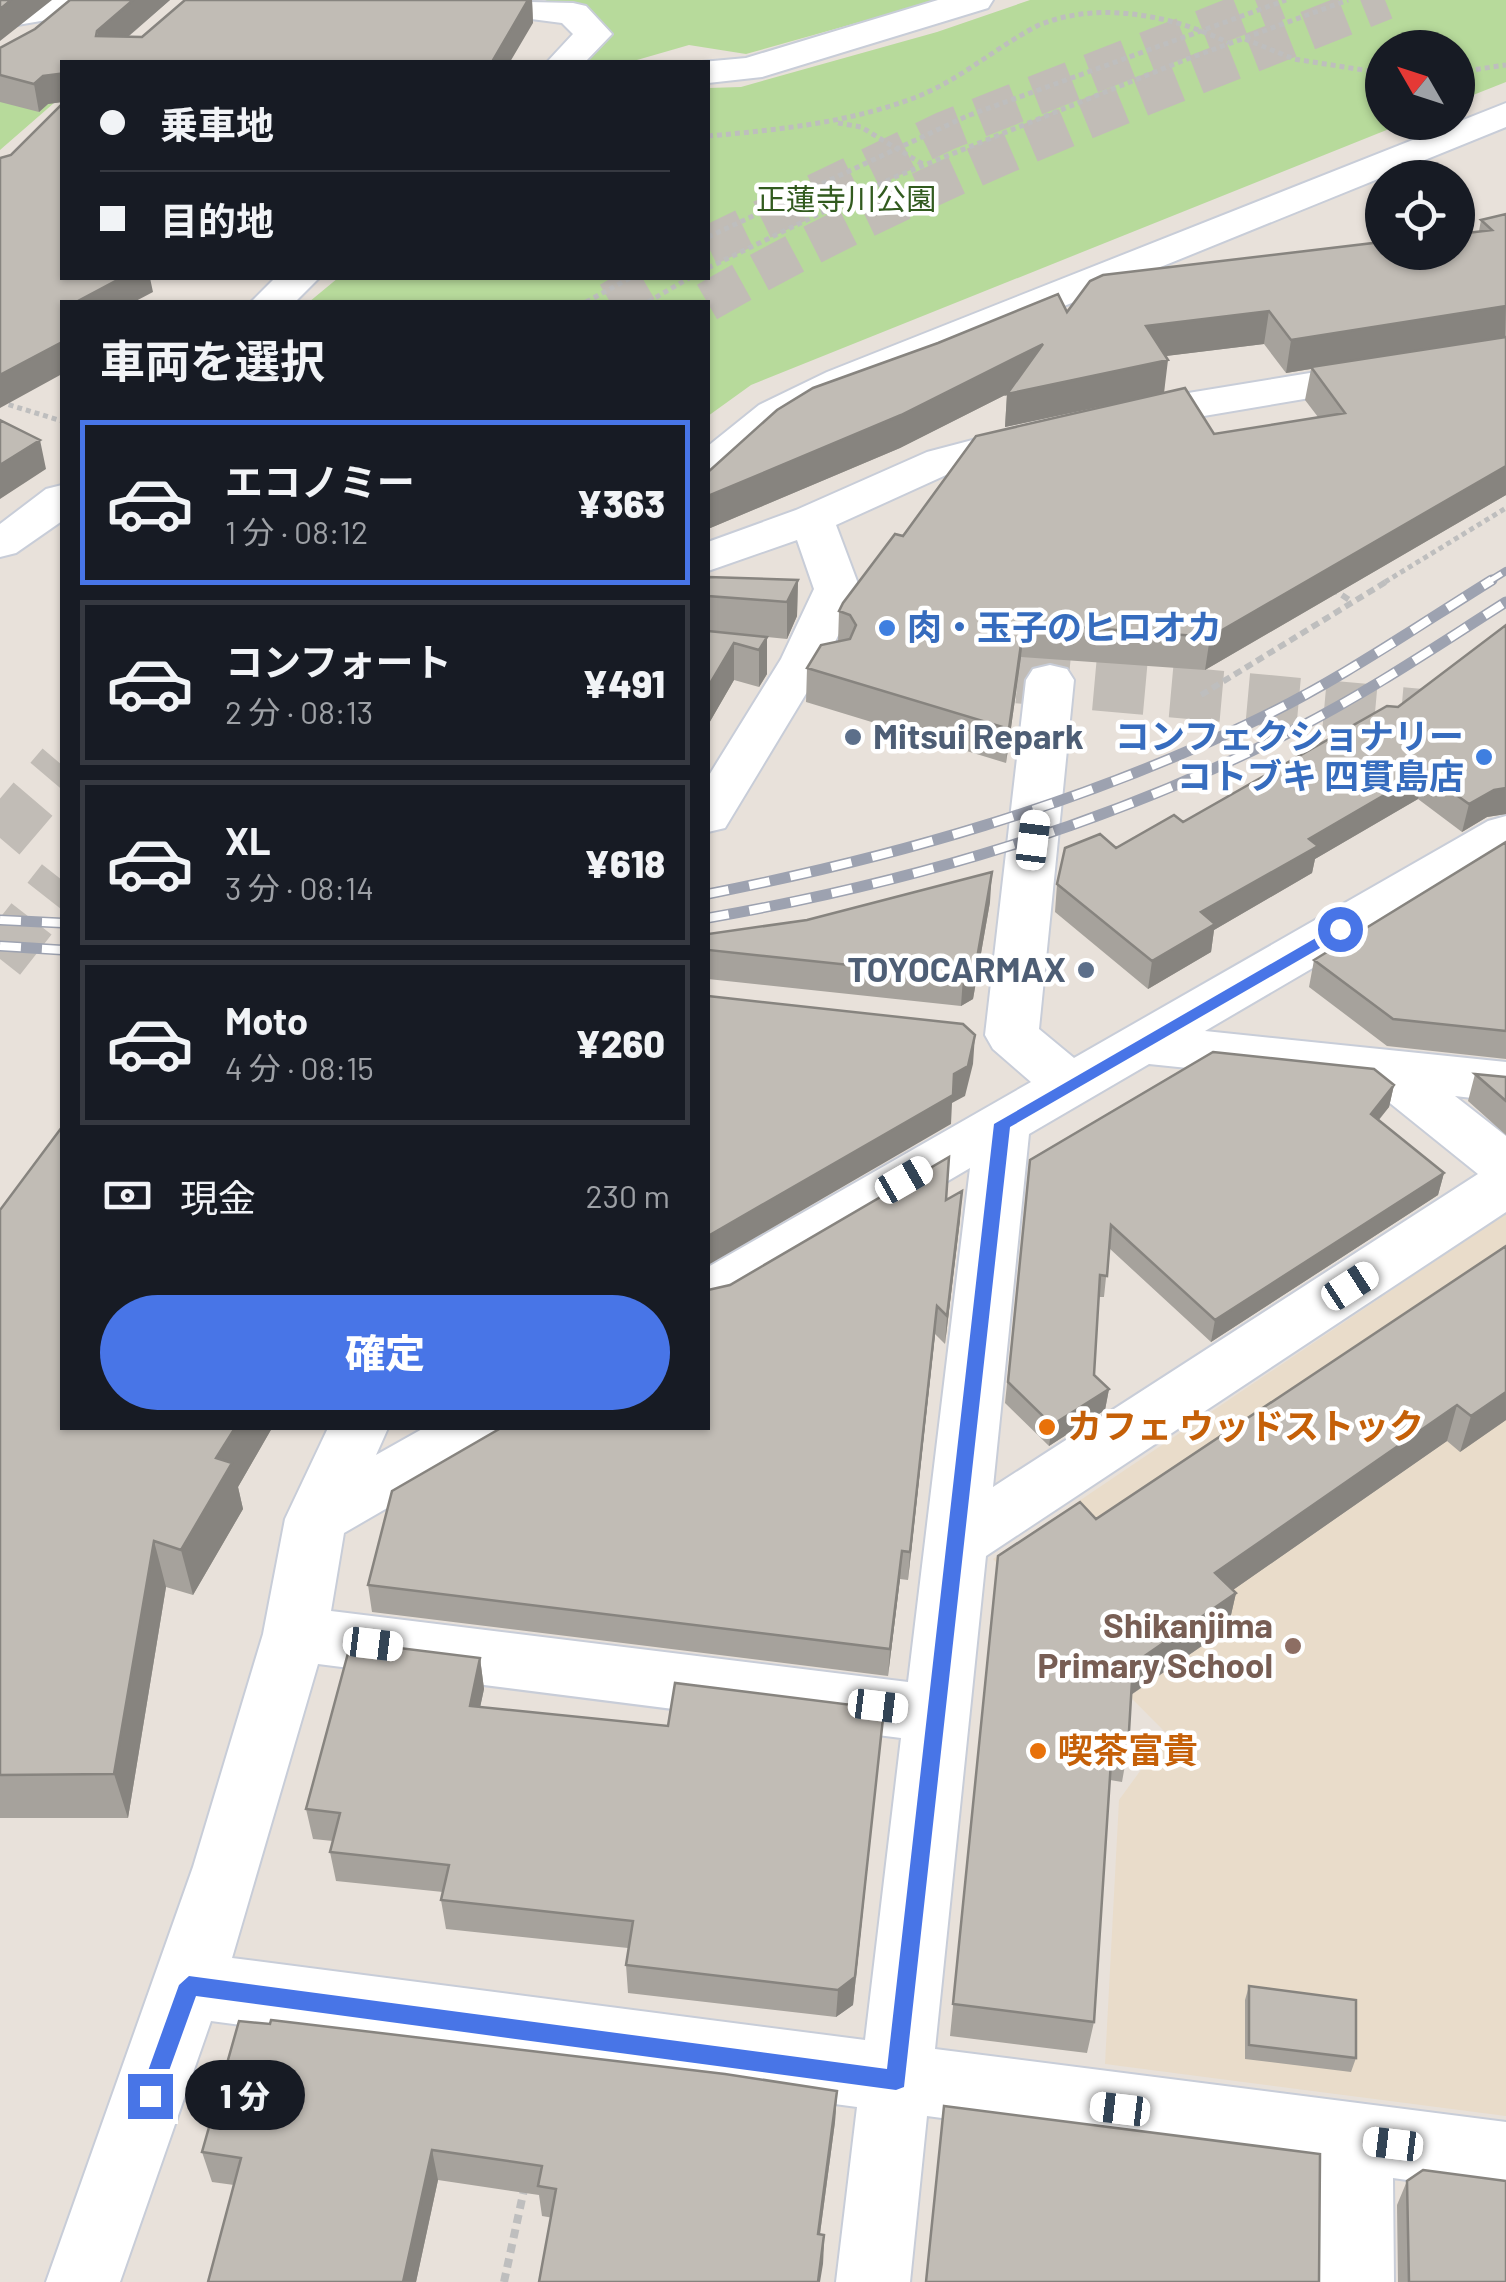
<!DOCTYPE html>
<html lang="ja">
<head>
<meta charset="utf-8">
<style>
	:root { --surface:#171b24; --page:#242831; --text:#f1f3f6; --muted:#9ea1a6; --line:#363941; --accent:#4875e7 }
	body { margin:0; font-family:Barlow,"Noto Sans JP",sans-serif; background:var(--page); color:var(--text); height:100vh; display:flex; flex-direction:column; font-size:38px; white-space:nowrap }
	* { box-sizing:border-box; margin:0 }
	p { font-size:32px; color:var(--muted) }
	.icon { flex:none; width:55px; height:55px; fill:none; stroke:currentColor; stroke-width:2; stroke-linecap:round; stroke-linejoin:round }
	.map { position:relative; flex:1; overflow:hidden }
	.panel { position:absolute; left:60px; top:300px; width:650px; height:1130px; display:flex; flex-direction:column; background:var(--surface); border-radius:0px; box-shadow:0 2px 8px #0004 }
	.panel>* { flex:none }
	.top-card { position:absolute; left:60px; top:60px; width:650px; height:220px; border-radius:0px; box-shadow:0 2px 8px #0004; display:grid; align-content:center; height:220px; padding:0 40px; background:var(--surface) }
	.needle { width:65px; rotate:309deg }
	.controls { position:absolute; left:1365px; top:30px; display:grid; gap:20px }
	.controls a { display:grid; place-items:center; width:110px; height:110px; border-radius:50%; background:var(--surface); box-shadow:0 2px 8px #0004; font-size:50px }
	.end { position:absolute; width:45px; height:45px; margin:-22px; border:12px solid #4875e7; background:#fff; box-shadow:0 0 0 5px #fff }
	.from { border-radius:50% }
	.bubble { position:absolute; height:70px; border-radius:35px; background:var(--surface); box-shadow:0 2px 8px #0004; font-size:32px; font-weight:800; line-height:70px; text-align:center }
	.car { position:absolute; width:30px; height:60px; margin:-30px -15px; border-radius:12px; box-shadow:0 0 8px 2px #0007; background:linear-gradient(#fff 24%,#345 0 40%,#fff 0 76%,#345 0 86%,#fff 0) }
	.top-card b { display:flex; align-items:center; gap:35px; height:95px; font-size:38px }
	.top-card b+b { border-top:2px solid var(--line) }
	.top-card i { width:25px; height:25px; background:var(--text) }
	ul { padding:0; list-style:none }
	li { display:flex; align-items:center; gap:30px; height:165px; margin:0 20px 15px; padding:0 20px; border:5px solid var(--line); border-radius:0px }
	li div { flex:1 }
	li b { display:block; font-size:38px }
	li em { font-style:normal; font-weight:800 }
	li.current { border-color:var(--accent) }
	li>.icon { width:90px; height:90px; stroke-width:1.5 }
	h2 { padding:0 40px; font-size:45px; line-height:120px }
	.pay { display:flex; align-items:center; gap:25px; height:110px; padding:0 40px; font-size:38px }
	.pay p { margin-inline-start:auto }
	.action { display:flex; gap:20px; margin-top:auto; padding:20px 40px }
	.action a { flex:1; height:115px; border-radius:60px; background:var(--accent); color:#fff; font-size:40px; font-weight:800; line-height:115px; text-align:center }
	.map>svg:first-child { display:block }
</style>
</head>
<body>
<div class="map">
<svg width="1506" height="2282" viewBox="0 0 1506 2282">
	<rect width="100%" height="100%" fill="#e8e1da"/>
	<path fill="#e9dcca" d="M1506,1213V2116L1105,2064L1119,1800L1167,1734L993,1559Z"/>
	<path fill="#b7da9b" d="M545,0H938L746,54L689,45L630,62H576L606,30Z
		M1030,0H1506V82L1458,101V48H1382V122L1404,123L751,385L708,416V302H309L338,278H708V88L741,87L937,32Z
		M62,96L0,150V100Z"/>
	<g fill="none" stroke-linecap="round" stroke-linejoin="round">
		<path stroke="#c1bcb6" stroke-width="51" stroke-dasharray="51 26" stroke-linecap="butt" d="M941,671L1506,722"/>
		<path stroke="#c1bcb6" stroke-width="40" stroke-dasharray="40 20" stroke-linecap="butt" d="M708,246L945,131L1278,0
			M610,302L651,278
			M707,302C923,177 1154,92 1385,0"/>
		<path stroke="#c1bcb6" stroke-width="51" stroke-dasharray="51 26" stroke-linecap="butt" d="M0,838L62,765
			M0,959L62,880"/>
		<g stroke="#c8cdd8" stroke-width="4">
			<path id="minor" d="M37,0H117L112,8L99,11L0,28V6Z
				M450,0L573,3L586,6L612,34L585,62H547L573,34L562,23L468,11L455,8Z
				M938,0H993L988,8L762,77L708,83V62H702L746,58Z
				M1506,103V127L857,390L789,423L723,476L708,480V446L759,405L827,372Z
				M275,278H319L295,302H251Z
				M1506,341V365L1121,430L1106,426L1100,417L1106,408L1121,404Z
				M1037,423L1052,427L1058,436L1052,445L957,470L836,525L860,589L827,659L725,828L708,832V777L781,659L814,589L797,540L708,571V542L796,510L927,452Z
				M62,485V521L16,553L0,557V524L46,489Z
				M1050,665L1067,669L1074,680L1039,1029L1074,1058L1488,821L1506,816V855L1205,1031L1506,1062V1102L1455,1096L1506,1136V1212L986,1556L935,2049L1506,2122V2194L1393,2178L1394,2282H1320V2169L927,2116L910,2282H836L857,2107L211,2021L120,2282H46L193,1867L263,1634L285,1519L328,1428H388L376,1455L424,1428H505L496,1445L344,1533L331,1611L908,1682L970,1168L728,1310L708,1316V1267L1031,1082L993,1049L985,1035L1026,680L1033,669ZM1149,1064L1370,1087L1478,1174L993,1487L1029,1134ZM318,1664L901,1738L865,2040L232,1958Z"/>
		</g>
		<path stroke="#bebebe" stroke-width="5" stroke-dasharray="5 4" stroke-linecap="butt" d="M1245,39L1294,59L1382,73
			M1458,72L1506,65
			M838,123L861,127L924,165
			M708,136C777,130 846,123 911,99C958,82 993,49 1037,26C1097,0 1172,15 1229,43
			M708,237L967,116L1286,0
			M708,268L895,177L1182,61L1348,0
			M586,302L630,278
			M648,302L689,278
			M0,402L62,421
			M1385,582L1506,508"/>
		<path stroke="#bebebe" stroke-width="6" stroke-dasharray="8 5" stroke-linecap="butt" d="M1331,588L1351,601
			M1201,695L1389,580"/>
		<path stroke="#bebebe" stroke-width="8" stroke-dasharray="9 6" stroke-linecap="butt" d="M504,2282L525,2185"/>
		<use href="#minor" fill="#fff" fill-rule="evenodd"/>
		<g stroke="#9da2b0" stroke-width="8">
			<path id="rail-far1" d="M1488,582L1506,571"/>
		</g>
		<g stroke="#9da2b0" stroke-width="11">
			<path id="rail" d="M708,894C895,857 1078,805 1250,723C1335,683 1413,629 1492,580
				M708,918C914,882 1112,824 1298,728C1370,691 1438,645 1506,602
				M0,920L62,923
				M0,946L62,950"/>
		</g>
		<use href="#rail-far1" stroke="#fff" stroke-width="5" stroke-dasharray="16" stroke-linecap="butt"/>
		<use href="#rail" stroke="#fff" stroke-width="8" stroke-dasharray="21" stroke-linecap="butt"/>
	</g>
	<path fill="#a6a29c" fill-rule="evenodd" d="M70,0H170L128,37H142L528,0H532L533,23L62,62V102L48,104L39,112L0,102V48L35,29Z
		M1506,214V495L1205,670L1021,657L1006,763L806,702L807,668L838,642L839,611L903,536L1162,393L1005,427L1007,394L900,448L708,529V472L1067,312L1479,231L1481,220ZM1264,344L1286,373L1311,369L1305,400L1318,417L1214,434L1164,393L1165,356Z
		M708,577L798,580L797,616L787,639L767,637V674L759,687L734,680L708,725Z
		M1506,625V814L1487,817L1462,832L1418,799L1315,859L1312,873L1214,930L1211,952L1148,989L1055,912L1057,884L1116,848L1183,822L1398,707Z
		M1506,842V1059L1387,1046L1309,987L1314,960Z
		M990,902L973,999L961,1006L708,979V934Z
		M1475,1074L1506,1101V1135L1468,1101Z
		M1394,1085L1389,1107L1379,1120L1444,1173L1438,1195L1211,1342L1109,1248L1104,1297H1099L1094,1375L1109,1389L1105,1410L1049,1446L1005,1403L1030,1160Z
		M946,1200L960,1220L945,1344L935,1334L908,1580L900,1579L888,1676L372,1612L368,1585L709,1291L730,1285Z
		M0,1210L62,1428H272L238,1487L243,1509L193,1595L166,1587L128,1818H0Z
		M1506,1246V1420L1460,1452L1447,1441L1233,1590L1236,1593L1228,1628L1131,1695L1128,1748L1122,1782L1110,1780L1094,2022L1087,2053L950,2036L998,1556L1096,1519Z
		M480,1658L484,1689L480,1707L668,1726L884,1709L853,2005L836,2017L628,1993L626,1965L628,1948L446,1929L441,1900L443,1892L336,1881L330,1852L333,1841L313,1839L306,1809Z
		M1249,1986L1356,2058L1351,2072L1245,2059V2000Z
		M837,2091L835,2122L820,2234L824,2235L823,2264L542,2216L539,2195L438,2180L416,2282H208L234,2185L212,2182L202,2152Z
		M1407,2181L1506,2282H1398L1397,2205Z"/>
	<path fill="#87847f" d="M11,0H52L0,41V9Z
		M133,0H170L102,59L97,31Z
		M528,0H532L533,23L510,62H492Z
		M59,74L62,102L48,104L39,112L34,84L43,76Z
		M121,278H150L153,292L134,302H76Z
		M1506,306L1505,337L1286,373L1291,340Z
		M1269,311L1264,344L1142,359L1146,326Z
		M62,342V374L0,408V375Z
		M1043,344L1041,377L900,448L708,529V496Z
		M1168,360L1164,393L1005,427L1007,394Z
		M40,440L46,469L0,499V465Z
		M1506,466V495L1205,670L1210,637Z
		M798,580L797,616L787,639V602Z
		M1024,623L1021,657L1006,763L1009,729Z
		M767,637V674L759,687V650Z
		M734,643V680L708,725V687Z
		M1424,772L1418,799L1315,859L1312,873L1214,930L1211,952L1148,989L1152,961L1201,912L1309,839Z
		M1506,788V814L1487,817L1462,832L1469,804L1494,790Z
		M992,872L990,902L973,999L961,1006L963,977Z
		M975,1035L973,1064L965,1096L952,1103L951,1124L708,1265V1236L954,1074Z
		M1394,1085L1389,1107L1366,1135L1371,1114Z
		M1444,1173L1438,1195L1211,1342L1215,1320Z
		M962,1191L960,1220L945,1344L947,1316Z
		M937,1306L935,1334L908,1580L910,1552Z
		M1109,1389L1105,1410L1049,1446L1052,1425Z
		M1506,1392V1420L1460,1452L1471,1416Z
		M1457,1405L1447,1441L1207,1608L1215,1573Z
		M235,1428H272L238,1487L243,1509L193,1595L181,1550L216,1458Z
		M154,1541L166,1587L128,1818L114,1774Z
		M902,1551L900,1579L888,1676L890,1649Z
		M1236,1593L1228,1628L1126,1698L1133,1664Z
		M480,1658L484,1689L474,1736L470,1706Z
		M884,1709L853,2005L836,2017L838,1990Z
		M837,2091L835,2122L816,2263L818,2234Z
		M432,2150L438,2180L416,2282H403Z
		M824,2235L823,2264L820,2282H818Z"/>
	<path fill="#c1bcb5" stroke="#87847f" stroke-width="2.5" d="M0,0H11L0,9Z
		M70,0H133L97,31L96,36L142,37L185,0H528L492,62H62V91H60L59,74L43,76L34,84L0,75V48L35,29Z
		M62,104V278H121L76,302H62V342L0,375V158L11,155Z
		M1506,214V306L1291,340L1269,311L1146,326L1168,360L1007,394L1043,344L901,415L708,496V472L777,410L813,388L938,343L1058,294L1067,312L1090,281L1103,275L1382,242V252H1458V234L1492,230L1481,220Z
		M1506,337V466L1210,637L1024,623L1009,729L807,668L821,645L850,639L856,625L850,615L839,611L843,603L895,534L903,536L976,436L1185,388L1214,434L1345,413L1311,367Z
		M0,420L40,440L0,465Z
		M708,577L798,580L787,602L708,596Z
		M1506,625V788L1494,790L1469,804L1424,772L1309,839L1318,846L1201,912L1215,924L1152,961L1057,884L1065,848L1100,834L1116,848L1174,815L1183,822L1387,706L1398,707Z
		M708,631L767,637L759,650L734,643L708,687Z
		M1506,842V1031L1393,1019L1314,960Z
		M992,872L975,970L963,977L708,950V934L807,920Z
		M708,996L963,1024L975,1035L968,1066L954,1074L953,1095L708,1236Z
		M1213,1052L1374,1069L1394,1085L1371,1114L1444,1173L1215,1320L1111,1225L1107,1276L1100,1275L1094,1375L1109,1389L1052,1425L1008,1382L1030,1160Z
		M1475,1074L1506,1077V1101Z
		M62,1127V1428H235L216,1458L232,1463L181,1550L154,1541L114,1774L0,1775V1210Z
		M949,1157L946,1200L962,1191L947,1316L937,1306L910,1552L902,1551L890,1649L368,1585L392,1491L501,1428H708V1290L730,1285Z
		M1506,1246V1392L1471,1416L1457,1405L1215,1573L1236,1593L1133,1664L1128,1748L1112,1746L1094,2022L953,2004L998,1556L1080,1502L1096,1519Z
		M351,1642L480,1658L470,1706L668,1726L675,1683L884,1709L855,1977L838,1990L626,1965L633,1921L441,1900L449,1865L330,1852L340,1813L306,1809Z
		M1249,1986L1356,2000V2058L1249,2045Z
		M271,2020L725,2074L837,2091L818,2234L824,2235L818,2282H539L556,2189L538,2186L542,2166L432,2150L403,2282H208L241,2158L202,2152L239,2021L270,2024Z
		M944,2106L1320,2154L1319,2282H926Z
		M1423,2170L1506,2181V2282H1409L1407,2181Z"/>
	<path fill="#4875e7" d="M1340,924L1348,929L1346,933L1010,1127L904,2087L896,2090L196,1996L157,2104H142L139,2096L179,1985L189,1976L887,2069L994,1124Z"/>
	<g fill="#3f7fe0" stroke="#fff" stroke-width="4">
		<circle cx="887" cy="628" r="10"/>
		<circle cx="1484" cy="757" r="10"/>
	</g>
	<g fill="#5c6f8a" stroke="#fff" stroke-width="4">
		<circle cx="853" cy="737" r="10"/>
		<circle cx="1086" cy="970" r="10"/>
	</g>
	<g fill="#e8710a" stroke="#fff" stroke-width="4">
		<circle cx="1047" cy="1427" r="10"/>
		<circle cx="1038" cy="1751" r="10"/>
	</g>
	<circle fill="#8d6e63" stroke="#fff" stroke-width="4" cx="1293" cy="1646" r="10"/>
	<g text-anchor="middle" stroke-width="9" stroke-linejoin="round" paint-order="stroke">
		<g font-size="30" fill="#325b1f" stroke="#fff">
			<text x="846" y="210">正蓮寺川公園</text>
		</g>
		<g font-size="35" font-weight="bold" fill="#366cbe" stroke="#fff" text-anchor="start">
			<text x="907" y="640">肉・玉子のヒロオカ</text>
			<text x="1464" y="749" text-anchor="end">コンフェクショナリー<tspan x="1464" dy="40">コトブキ 四貫島店</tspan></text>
		</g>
		<g font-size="35" font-weight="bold" fill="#4e5e75" stroke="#fff" text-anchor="start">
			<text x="873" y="749">Mitsui Repark</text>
			<text x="1066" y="982" text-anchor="end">TOYOCARMAX</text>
		</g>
		<g font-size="35" font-weight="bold" fill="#c56008" stroke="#fff" text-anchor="start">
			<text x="1067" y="1439">カフェ ウッドストック</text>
			<text x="1058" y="1763">喫茶富貴</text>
		</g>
		<g font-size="35" font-weight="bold" fill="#785e54" stroke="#fff" text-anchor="end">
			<text x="1273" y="1638">Shikanjima<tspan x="1273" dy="40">Primary School</tspan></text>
		</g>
	</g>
</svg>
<div class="controls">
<a><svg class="needle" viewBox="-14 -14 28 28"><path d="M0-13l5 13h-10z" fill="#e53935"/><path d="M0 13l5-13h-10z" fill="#9ea1a6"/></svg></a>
<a><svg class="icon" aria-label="locate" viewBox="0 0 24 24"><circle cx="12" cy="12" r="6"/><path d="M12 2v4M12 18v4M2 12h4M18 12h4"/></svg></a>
</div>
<i class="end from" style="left:1340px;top:929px"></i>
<i class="end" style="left:150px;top:2096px"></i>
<div class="bubble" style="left:185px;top:2060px;width:120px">1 分</div>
<i class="car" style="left:1033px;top:840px;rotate:7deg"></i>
<i class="car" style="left:904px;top:1180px;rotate:60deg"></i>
<i class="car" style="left:1350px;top:1286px;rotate:57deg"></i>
<i class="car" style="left:373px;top:1644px;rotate:97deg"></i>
<i class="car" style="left:878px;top:1706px;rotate:97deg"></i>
<i class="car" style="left:1120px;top:2109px;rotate:277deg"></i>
<i class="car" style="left:1393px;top:2144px;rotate:277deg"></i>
<div class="top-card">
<b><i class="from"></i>乗車地</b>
<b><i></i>目的地</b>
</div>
<section class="panel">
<h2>車両を選択</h2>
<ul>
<li class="current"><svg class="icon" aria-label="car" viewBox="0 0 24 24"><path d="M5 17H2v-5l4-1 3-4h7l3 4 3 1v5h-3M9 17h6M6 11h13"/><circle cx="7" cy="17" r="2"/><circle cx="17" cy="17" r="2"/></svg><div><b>エコノミー</b><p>1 分 · 08:12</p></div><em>¥363</em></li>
<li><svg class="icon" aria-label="car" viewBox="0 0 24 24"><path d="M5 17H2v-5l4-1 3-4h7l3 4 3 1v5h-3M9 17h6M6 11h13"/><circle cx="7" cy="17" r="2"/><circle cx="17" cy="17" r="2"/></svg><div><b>コンフォート</b><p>2 分 · 08:13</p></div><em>¥491</em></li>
<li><svg class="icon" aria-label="car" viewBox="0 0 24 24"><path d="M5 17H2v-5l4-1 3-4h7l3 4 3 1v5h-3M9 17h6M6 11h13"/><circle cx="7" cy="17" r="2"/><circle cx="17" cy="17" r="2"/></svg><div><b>XL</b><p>3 分 · 08:14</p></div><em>¥618</em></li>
<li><svg class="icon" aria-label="car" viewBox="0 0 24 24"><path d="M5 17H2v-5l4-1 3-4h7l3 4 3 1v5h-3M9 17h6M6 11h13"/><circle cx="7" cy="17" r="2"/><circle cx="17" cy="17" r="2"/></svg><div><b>Moto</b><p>4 分 · 08:15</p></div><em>¥260</em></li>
</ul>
<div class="pay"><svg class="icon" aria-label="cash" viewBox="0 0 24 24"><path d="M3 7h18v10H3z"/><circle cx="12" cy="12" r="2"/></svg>現金<p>230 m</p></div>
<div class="action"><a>確定</a></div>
</section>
</div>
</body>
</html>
